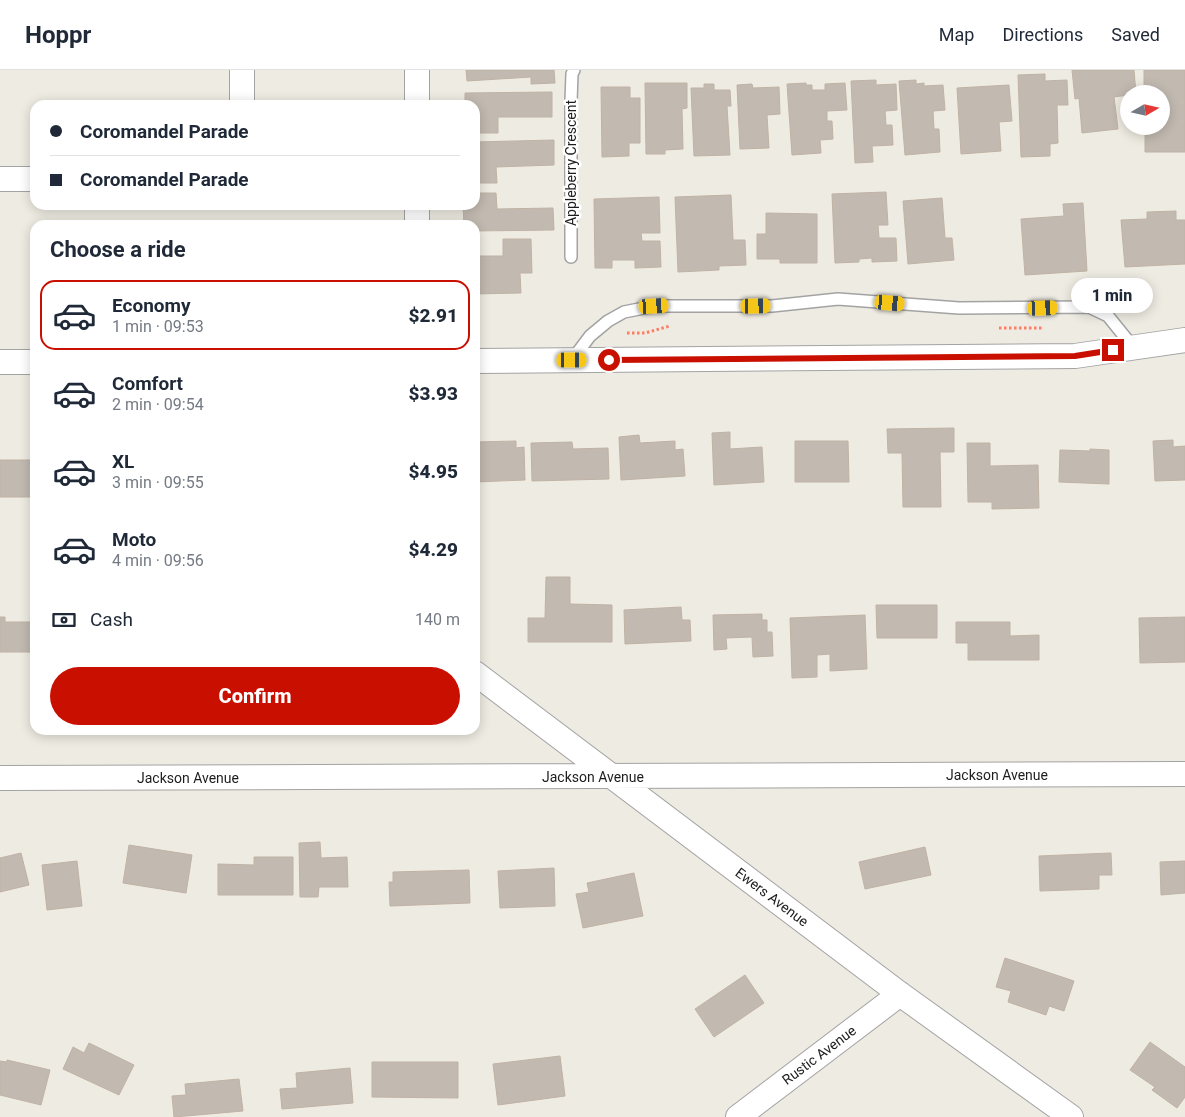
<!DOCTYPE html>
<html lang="en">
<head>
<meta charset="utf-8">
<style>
	:root { --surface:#fff; --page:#f6f6f7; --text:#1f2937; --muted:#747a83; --line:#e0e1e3; --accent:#c90f00 }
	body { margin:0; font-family:Roboto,sans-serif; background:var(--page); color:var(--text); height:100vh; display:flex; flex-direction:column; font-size:19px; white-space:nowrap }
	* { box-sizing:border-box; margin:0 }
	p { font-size:16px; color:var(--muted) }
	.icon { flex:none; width:28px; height:28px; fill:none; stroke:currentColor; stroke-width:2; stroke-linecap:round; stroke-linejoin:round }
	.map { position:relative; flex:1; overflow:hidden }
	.sheet { position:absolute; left:30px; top:150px; width:450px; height:515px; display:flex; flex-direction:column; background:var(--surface); border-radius:15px; box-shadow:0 2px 12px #0003 }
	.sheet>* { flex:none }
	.guide { position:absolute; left:30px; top:30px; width:450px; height:110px; border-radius:15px; box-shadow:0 2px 12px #0003; display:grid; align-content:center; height:110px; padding:0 20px; background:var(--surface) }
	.needle { width:32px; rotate:81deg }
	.controls { position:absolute; left:1120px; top:15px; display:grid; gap:10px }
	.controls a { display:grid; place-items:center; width:50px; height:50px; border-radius:50%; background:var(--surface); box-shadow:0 2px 12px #0003; font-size:25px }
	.end { position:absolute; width:22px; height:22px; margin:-11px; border:6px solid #c90f00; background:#fff; box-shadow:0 0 0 2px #fff }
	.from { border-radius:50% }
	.bubble { position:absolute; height:35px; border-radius:18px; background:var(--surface); box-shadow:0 2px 12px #0003; font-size:16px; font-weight:800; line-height:35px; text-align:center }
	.car { position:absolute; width:15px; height:30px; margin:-15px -8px; border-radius:6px; box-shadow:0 0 4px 1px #0007; background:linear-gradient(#f5c518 24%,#345 0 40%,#f5c518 0 76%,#345 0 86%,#f5c518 0) }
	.guide b { display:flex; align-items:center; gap:18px; height:48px; font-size:19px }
	.guide b+b { border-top:1px solid var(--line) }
	.guide i { width:12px; height:12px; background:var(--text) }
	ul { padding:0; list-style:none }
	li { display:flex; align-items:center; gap:15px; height:70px; margin:0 10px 8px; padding:0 10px; border:2px solid transparent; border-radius:15px }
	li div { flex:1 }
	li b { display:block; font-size:19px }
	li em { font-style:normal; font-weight:800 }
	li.active { border-color:var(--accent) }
	li>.icon { width:45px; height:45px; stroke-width:1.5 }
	h2 { padding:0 20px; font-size:22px; line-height:60px }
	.pay { display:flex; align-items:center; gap:12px; height:55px; padding:0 20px; font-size:19px }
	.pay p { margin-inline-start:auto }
	.cta { display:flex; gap:10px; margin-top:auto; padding:10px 20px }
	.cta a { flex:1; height:58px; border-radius:30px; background:var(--accent); color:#fff; font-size:20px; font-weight:800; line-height:58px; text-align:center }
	header { display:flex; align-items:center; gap:30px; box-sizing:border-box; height:70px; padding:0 25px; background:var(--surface); border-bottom:1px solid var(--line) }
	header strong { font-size:24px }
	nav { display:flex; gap:28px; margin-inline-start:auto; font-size:18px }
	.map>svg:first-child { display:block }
</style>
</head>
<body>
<header>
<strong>Hoppr</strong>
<nav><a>Map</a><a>Directions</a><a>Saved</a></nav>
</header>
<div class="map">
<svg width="1185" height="1047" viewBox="0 0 1185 1047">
	<rect width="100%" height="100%" fill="#eeebe2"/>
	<path fill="#c2bab1" stroke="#c0b2a4" d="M466,0H554L555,13L531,14V7L467,11Z
		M1072,0H1134L1136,24L1114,27L1118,59L1082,63L1079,28L1075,29Z
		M1144,0H1185V82H1145V56H1161V24H1144Z
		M1045,4V11L1067,10L1068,35H1057L1058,73L1050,74V86L1021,87L1018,5Z
		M876,10V15L896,14L897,40L885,41L886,55H892L893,75L872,76L873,92L855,93L851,11Z
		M916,10V14L924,13V16L943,15L945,40L933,41L934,59H939L940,82L905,85L899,11Z
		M645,13H687V38L682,39L683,79L665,80V84H646Z
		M806,13V15H812V20H825V14L845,13L847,40L827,41V51H832L833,69L820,70L821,83L792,85L787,14Z
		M704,14H714V20H730L731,36H727L730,85L694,86L691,18H704Z
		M752,14L753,18L779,17L780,44L767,45L769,78L740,79L737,15Z
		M1009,15L1012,51L999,52L1001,81L961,84L957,18Z
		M601,17H630V28H640V73H629V86L602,87Z
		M552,22V47H498V63H475V35H465V23Z
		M554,70V95L496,97L497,113H475V72Z
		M886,122L888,155H878L879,168H896L897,191L872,192V188L859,189V192L835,193L832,124Z
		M475,123H496L497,139L553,138L554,160L475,161V155H464L463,135H475Z
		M731,125L733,170H745L746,195L719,196V200L678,202L675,127Z
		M659,127L660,163H641L642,171H660L661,197L635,198V190H612V198H595L594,129Z
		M942,128L945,168H952L954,190L908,194L903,131Z
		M1083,133L1087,201L1025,205L1021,149L1064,146L1063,134Z
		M1176,141V150H1185V194L1125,197L1121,150L1147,149V142Z
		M766,143L817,144V193H780V189H757V164H766Z
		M503,169H531L532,203H520L521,223L475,224V186H503Z
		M954,358V382H940L941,437H903L902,383H888L887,359Z
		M730,362V379L762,377L764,412L714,415L712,363Z
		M639,365L640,373L675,371V380L683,379L685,406L621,410L619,367Z
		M1173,370V377L1185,376V410L1155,411L1153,371Z
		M516,371V378L524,377L525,410L475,412V372Z
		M795,371H848L849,412H795Z
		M572,372L573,379L608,378L609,409L532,411L531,373Z
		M967,373H990V396L1038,395L1039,438L992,439V432H968Z
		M1090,379L1109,380V414L1059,412L1060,380L1090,381Z
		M0,390H35V427H0Z
		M546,507H570V534L612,535V572H528V548H545Z
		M876,535H937V568H877Z
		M681,537L682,550H690L691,571L625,574L624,540Z
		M762,544V550H767V562H772L773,586L753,587L752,567L726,568L727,579L714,580L713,545Z
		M865,545L867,599L830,601V584L817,585V607L792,608L790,548Z
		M0,547H5V552H35V582H0Z
		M1185,547V592L1140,593L1139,548Z
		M956,552H1010V566L1039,565V590H968V573H956Z
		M320,772L321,788L347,787L348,817H319L318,827H300L299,773Z
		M129,775L192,785L186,823L123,813Z
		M925,777L931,805L865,819L859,792Z
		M21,783L29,815L0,822V788Z
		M1111,783L1112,805H1099V819L1040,821L1039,786Z
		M254,787H293V825H218V794L254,795Z
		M77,791L82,836L47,840L42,795Z
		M1185,791V823L1161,825L1160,792Z
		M554,798L555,836L500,838L498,801Z
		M469,800L470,833L390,836L389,812H393V802Z
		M634,803L643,846L583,858L576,824L589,822L587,813Z
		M1005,888L1074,911L1064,941L1049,936L1046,945L1008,932L1011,921L996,917Z
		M745,905L764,933L714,967L695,939Z
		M1150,972L1185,997V1027L1177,1038L1152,1020L1155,1017L1130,1000Z
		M89,973L134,995L119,1025L63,999L73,977L84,983Z
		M560,986L565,1026L498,1035L493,994Z
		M7,990L50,1000L41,1035L0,1025V991L7,992Z
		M372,992H458V1028L372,1027Z
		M350,998L353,1033L282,1039L280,1019L297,1018L296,1003Z
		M239,1009L243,1041L174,1047L172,1026L186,1025L185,1014Z"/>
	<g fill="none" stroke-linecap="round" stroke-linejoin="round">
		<g stroke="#a3a3a3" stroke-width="14">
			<path id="service" d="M571,187V31L572,4L574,0
				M572,290L590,266L608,251L624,242L654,236H772L838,229L959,238L1089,237L1108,246L1133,277"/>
		</g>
		<g stroke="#a3a3a3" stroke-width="26">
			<path id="minor" d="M242,0V35
				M417,0V35
				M0,109H35
				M417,135V155
				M475,291L1075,286L1185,270
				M0,292H35
				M475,603L900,924L1071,1047
				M0,708L1185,704
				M738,1047L900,924"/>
		</g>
		<path stroke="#fe7e63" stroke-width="3" stroke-dasharray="2.5 2.5" stroke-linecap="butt" d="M999,258H1042
			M627,263H645L670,256"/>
		<use href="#service" stroke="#fff" stroke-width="11"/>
		<use href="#minor" stroke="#fff" stroke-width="24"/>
	</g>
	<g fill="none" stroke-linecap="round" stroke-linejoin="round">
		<path stroke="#c90f00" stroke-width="6" d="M609,290L1075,286L1113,280"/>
	</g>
	<g text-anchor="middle" stroke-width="5" stroke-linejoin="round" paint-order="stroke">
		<g font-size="14" fill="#1c1c1c" stroke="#fff">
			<text transform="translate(571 93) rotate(-90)" y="5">Appleberry Crescent</text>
			<text x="997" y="710">Jackson Avenue</text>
			<text x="593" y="712">Jackson Avenue</text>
			<text x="188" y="713">Jackson Avenue</text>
			<text transform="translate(772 827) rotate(37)" y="5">Ewers Avenue</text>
			<text transform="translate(819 985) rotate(-37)" y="5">Rustic Avenue</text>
		</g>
	</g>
</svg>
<div class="controls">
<a><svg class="needle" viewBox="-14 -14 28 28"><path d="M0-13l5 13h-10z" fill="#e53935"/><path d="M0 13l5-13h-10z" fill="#747a83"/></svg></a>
</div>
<i class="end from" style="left:609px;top:290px"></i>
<i class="end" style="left:1113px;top:280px"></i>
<div class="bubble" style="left:1071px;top:208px;width:82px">1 min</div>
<i class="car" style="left:890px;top:233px;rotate:95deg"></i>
<i class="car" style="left:654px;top:236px;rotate:87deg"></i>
<i class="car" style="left:756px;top:236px;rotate:89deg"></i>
<i class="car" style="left:1043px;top:238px;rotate:88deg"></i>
<i class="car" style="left:572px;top:290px;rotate:90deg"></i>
<div class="guide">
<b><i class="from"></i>Coromandel Parade</b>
<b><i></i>Coromandel Parade</b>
</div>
<section class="sheet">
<h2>Choose a ride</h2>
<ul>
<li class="active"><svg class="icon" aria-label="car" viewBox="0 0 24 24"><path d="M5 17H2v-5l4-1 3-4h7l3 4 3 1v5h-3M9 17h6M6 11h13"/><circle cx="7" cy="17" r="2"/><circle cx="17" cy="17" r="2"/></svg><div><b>Economy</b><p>1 min · 09:53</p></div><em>$2.91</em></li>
<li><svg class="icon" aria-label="car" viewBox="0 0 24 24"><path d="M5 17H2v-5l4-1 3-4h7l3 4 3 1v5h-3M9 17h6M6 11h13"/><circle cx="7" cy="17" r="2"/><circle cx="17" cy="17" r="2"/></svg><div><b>Comfort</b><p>2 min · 09:54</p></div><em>$3.93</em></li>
<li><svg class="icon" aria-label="car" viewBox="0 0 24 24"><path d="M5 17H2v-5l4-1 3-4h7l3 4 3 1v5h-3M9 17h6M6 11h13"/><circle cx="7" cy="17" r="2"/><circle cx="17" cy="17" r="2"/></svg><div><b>XL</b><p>3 min · 09:55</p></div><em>$4.95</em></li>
<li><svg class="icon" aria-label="car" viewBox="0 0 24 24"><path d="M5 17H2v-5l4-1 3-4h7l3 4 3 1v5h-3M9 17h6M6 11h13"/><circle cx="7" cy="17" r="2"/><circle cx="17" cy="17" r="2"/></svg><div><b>Moto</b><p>4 min · 09:56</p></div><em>$4.29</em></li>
</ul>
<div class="pay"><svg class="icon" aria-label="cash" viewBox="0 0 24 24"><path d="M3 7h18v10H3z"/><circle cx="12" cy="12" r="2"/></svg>Cash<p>140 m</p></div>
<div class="cta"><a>Confirm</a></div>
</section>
</div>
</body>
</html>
